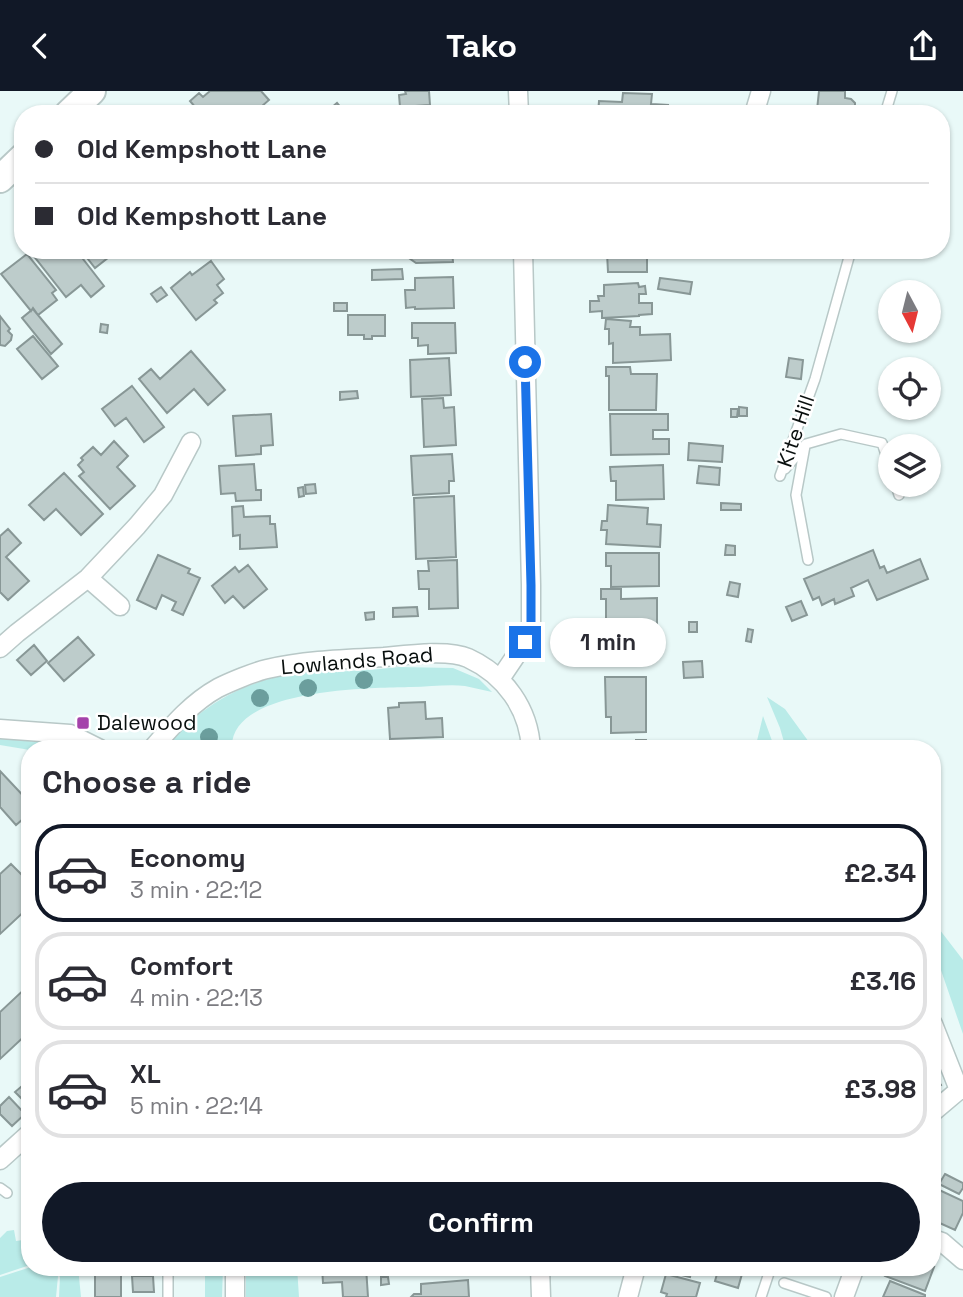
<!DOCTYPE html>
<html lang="en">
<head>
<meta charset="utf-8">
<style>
	:root { --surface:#fff; --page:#f7f7f7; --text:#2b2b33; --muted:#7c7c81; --line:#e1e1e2; --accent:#111827 }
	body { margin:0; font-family:"Space Grotesk",sans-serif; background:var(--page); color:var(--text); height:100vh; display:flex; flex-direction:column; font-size:26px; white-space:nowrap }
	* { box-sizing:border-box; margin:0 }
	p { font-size:23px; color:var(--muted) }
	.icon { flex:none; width:38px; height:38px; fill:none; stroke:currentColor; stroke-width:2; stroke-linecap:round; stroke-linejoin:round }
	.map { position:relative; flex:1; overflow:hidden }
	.side { position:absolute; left:21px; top:649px; width:920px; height:536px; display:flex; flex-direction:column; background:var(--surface); border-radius:28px; box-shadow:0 2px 5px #0004 }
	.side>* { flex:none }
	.banner { position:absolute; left:14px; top:14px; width:936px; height:154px; border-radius:28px; box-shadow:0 2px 5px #0004; display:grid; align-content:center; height:154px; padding:0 21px; background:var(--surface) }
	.needle { width:46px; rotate:173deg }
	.buttons { position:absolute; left:878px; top:189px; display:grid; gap:14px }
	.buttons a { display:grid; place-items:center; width:63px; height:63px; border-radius:50%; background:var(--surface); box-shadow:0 2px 5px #0004; font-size:35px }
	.end { position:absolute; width:32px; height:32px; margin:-16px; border:9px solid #1a73e8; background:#fff; box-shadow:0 0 0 4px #fff }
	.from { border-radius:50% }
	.bubble { position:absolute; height:49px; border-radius:24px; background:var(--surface); box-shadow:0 2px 5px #0004; font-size:23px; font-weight:700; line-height:49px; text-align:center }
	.banner b { display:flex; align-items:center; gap:24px; height:66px; font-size:26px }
	.banner b+b { border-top:2px solid var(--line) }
	.banner i { width:18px; height:18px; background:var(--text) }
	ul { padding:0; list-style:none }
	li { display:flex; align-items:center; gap:21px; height:98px; margin:0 14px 10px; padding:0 7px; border:4px solid var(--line); border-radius:28px }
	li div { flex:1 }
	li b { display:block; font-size:26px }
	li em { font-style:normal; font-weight:700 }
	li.on { border-color:var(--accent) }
	li>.icon { width:63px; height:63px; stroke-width:1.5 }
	h2 { padding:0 21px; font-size:32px; line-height:84px }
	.action { display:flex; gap:14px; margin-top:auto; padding:14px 21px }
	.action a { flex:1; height:80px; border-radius:42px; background:var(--accent); color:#fff; font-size:28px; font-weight:700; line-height:80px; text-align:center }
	header { display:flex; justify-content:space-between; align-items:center; height:91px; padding:0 21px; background:var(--accent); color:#fff; font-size:32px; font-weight:700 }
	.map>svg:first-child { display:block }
</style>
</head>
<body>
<header><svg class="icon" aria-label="back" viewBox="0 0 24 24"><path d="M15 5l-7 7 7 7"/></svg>Tako<svg class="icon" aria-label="share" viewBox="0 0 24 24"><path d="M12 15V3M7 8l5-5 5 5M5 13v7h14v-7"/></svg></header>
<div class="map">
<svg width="963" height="1206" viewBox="0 0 963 1206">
	<rect width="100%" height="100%" fill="#e9f9f8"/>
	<path fill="#b9ebe8" d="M399,576L453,577L479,588L492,601C483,599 474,597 465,595C448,593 429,596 411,596C372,597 228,597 232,658H163C174,643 187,632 202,621C238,594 279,581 323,580C332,580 342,581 351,580C367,579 383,578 399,576Z
		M767,606L785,618L814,658H786L780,637Z
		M763,625L775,658H755Z
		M0,646C22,647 45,648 65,658L30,659L0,654Z
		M933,830L963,869V943L933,856Z
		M14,1139L16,1150L30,1148V1174L0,1184V1147L7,1140Z
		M31,1176H53L58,1185L56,1206H0V1186Z
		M56,1176H78L81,1206H59L60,1186Z
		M205,1176H223L222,1206H205Z
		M246,1176H297L299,1206H246Z"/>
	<path fill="#bdcccb" stroke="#889796" stroke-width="2" d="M210,0H261L269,9L262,15L269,23H201L190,10L199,2L203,6Z
		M405,0H429L430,14L400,16L399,4L406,3Z
		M819,0H845V7L851,8L855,12V17L851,20L844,19V21L817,19Z
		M623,2L652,3L651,13L668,14L667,23H598L599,10L622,11Z
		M337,12L342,18L334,23L330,18Z
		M453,16L454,23H419V19Z
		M29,159H76L104,195L91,206L81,194L66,206Z
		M81,159H118L95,177Z
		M411,159H452L453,171L416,172L409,167Z
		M603,159H647V181H608L607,162H603Z
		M27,163L56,199L52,202L57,209L38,224L33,217L31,220L1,183Z
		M211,170L224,188L217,194L223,202L214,209L217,212L196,229L171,197L190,181L192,184Z
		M402,178L403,188L372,189V179Z
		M453,186L454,217L415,218V216L406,217L405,199H415V187Z
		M660,187L692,191L690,203L658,198Z
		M638,192L639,196L645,195L646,203H639V212H652V223L639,224V225L602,227V220L590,221V210H599L598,205H604V194Z
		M161,196L167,204L157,211L151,203Z
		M334,212H347V220H334Z
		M33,218L62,253L51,263L22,227Z
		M348,224H385V245H372V248H364V244H348Z
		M0,225L10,238L8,240L12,244L11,249L5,255L0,254Z
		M606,228L631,230L630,236H640V244L670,243L671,269L613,272V252L609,253V238H605Z
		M412,232H455L456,262L428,263V254L418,255V247H412Z
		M101,233L108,234L107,242L100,241Z
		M33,245L58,275L42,288L17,258Z
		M191,260L225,299L208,314L194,298L167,322L139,288L151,278L160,288Z
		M449,267L451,304L411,306L410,269Z
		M789,267L803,269L801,288L786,286Z
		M606,276H630L631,283H657L656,319H609V285H606Z
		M132,295L164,336L144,351L126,327L115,335L102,318Z
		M357,300L358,307L340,309V301Z
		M443,307L444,317L454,316L456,354L424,356L422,308Z
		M739,316L747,317V325H739Z
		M731,318H738L737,326H731Z
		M271,323L273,354L261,355V363L236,365L233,325Z
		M610,323H668V339H653V348H669V363L611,364Z
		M114,350L128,365L117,376L135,395L110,418L79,385L84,381L78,374L83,369L81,367L93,356L101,364Z
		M689,352L723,355L722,371L688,369Z
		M452,363L454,390H449V402L413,404L411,365Z
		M254,373L256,399H261V409L236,410L235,402L221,403L219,375Z
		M663,374L664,408L616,409V390H611L610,376Z
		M699,375L720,377L719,394L697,392Z
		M64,382L103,423L81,444L56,418L44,429L29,414Z
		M315,393L316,402L306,403L305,394Z
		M303,396L304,405L299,406L298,397Z
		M454,405L456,466L416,468L414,407Z
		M721,412L741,413V419H721Z
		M608,414L648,417L647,433L661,434L660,456L606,453L607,439H601L602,430H607Z
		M243,415L244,426L270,425V433H275L277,456L240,458V444L233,445L232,416Z
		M8,438L21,452L6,466L29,490L8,509L0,501V445Z
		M726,454L735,455V464H725Z
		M873,459L880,477L884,475L887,482L920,468L928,488L877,509L868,489L851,497L854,505L835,513L834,508L822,514L819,506L813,509L804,488Z
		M606,462H659V495L611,496V475H606Z
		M158,464L190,478L188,482L200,487L183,524L172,519L176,511L162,504L156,518L137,509Z
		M457,469L458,517L429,518V498H419L418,480H429L428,470Z
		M248,474L267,498L244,517L233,505L225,512L212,495L235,476L239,481Z
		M730,491L740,493L738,506L727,504Z
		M601,498H621V508L657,507V541L606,542V508H601Z
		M801,510L807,524L792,530L786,516Z
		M417,516L418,525L393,526V517Z
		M374,521V528L366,529L365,522Z
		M689,531H697V541H689Z
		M748,538L753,539L751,551L746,550Z
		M78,546L94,564L64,590L48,572Z
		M34,554L47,570L31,584L17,569Z
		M702,570L703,586L684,587L683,571Z
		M605,586H646V641L611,642V626H606Z
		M425,611L426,628L442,627L443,646L390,648L388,617L399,616V612Z
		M636,649H646L647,658H636Z
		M437,653V658H392V656Z
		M0,680L30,712V722L16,734L0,716Z
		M11,773L30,792V815L0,843V783Z
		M30,893V940L0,968V921Z
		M933,982L941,994L933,1000Z
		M29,989L30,990V1016L15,1001Z
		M9,1006L25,1023L12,1035L0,1023V1015Z
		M945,1083L963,1092V1097L959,1103L939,1093Z
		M935,1097L963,1110V1122L955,1139L933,1129V1103Z
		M95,1176H121V1206H95Z
		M322,1176H366L368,1206H343L342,1191L323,1192Z
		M378,1176H395L396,1182L378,1183Z
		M669,1176H692L690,1186L668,1181Z
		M719,1176H744L738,1197L715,1190Z
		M889,1176H934L925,1200L885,1185Z
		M666,1183L700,1192L696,1206H666L667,1203L661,1201Z
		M132,1185H153L154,1201H133Z
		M381,1186H388L389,1193L381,1194Z
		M468,1189L469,1206H411L414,1203H421V1193Z
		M890,1190L925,1204V1206H883Z"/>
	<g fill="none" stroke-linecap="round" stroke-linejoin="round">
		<g stroke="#b8c8c7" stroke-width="12">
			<path id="lane" d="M885,23L892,0
				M805,355L796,404L808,469
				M785,378L806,353L841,343L882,352L891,378
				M780,385L815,288L851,159
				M896,394L899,404
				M0,1097L7,1102
				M784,1192L826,1206
				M168,1206V1176
				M761,1206L771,1176"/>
		</g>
		<g stroke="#b8c8c7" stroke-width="21">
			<path id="street" d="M518,0L519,23
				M754,23L761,0
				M88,487L120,515
				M0,557L17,542L88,487L137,435L163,404L191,351
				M500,588L525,551L531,537V494L523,159
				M0,638L70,643L100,658
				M152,658C172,635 191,612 218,597C230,591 254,581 267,578C305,569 345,568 384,566C405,564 449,558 468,567C505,584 529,618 531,658
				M933,933L959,999
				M933,1021L959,999H963
				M0,1069L30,1042
				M933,1148L942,1151L963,1169
				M540,1176L541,1206
				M235,1206V1176
				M628,1206L636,1176
				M844,1206L855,1176"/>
		</g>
		<g stroke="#b8c8c7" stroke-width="30">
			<path id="secondary" d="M68,23L92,0
				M0,88L23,66"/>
		</g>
		<use href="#lane" stroke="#fff" stroke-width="9"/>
		<use href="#street" stroke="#fff" stroke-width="18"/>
		<use href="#secondary" stroke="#fff" stroke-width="26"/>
	</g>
	<g fill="#6b9e9d">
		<circle cx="364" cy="589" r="9"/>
		<circle cx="308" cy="597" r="9"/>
		<circle cx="260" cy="607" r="9"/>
		<circle cx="209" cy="646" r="9"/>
	</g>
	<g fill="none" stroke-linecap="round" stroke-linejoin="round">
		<path stroke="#1a73e8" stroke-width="9" d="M525,551L531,537V494L525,271"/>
	</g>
	<rect fill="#a443aa" stroke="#fff" stroke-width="2.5" x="76" y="625" width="14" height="14" rx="3.5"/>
	<g text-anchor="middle" stroke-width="5" stroke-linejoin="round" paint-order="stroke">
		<g font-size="21" fill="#090f0e" stroke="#fff">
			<text transform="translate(796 340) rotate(-71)" y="7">Kite Hill</text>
			<text transform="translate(357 570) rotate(-5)" y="7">Lowlands Road</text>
		</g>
		<g font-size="21" fill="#090f0e" stroke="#fff" text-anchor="start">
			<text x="97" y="639">Dalewood</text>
		</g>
	</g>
</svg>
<div class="buttons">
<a><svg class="needle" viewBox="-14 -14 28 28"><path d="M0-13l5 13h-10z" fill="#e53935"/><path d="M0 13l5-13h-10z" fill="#7c7c81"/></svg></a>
<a><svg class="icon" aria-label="locate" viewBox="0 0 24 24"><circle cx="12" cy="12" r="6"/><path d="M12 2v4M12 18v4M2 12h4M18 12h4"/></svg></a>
<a><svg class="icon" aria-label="layers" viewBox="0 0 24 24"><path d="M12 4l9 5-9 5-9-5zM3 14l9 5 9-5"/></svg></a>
</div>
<i class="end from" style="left:525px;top:271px"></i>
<i class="end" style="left:525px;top:551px"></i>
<div class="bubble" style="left:550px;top:527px;width:116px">1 min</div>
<div class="banner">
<b><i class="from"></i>Old Kempshott Lane</b>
<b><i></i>Old Kempshott Lane</b>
</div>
<section class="side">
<h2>Choose a ride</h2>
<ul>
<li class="on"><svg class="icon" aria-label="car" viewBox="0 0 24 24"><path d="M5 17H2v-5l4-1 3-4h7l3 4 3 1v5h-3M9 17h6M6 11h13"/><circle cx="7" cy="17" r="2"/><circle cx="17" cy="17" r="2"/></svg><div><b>Economy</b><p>3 min · 22:12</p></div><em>£2.34</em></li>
<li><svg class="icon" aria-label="car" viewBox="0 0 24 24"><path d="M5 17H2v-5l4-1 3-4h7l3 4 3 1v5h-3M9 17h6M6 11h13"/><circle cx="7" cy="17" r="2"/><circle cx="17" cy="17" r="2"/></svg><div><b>Comfort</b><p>4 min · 22:13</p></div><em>£3.16</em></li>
<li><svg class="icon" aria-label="car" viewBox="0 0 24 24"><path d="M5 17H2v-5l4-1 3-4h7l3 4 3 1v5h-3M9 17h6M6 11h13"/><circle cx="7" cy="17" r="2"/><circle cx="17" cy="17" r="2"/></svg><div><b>XL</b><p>5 min · 22:14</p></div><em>£3.98</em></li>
</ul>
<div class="action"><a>Confirm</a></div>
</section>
</div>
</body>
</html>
